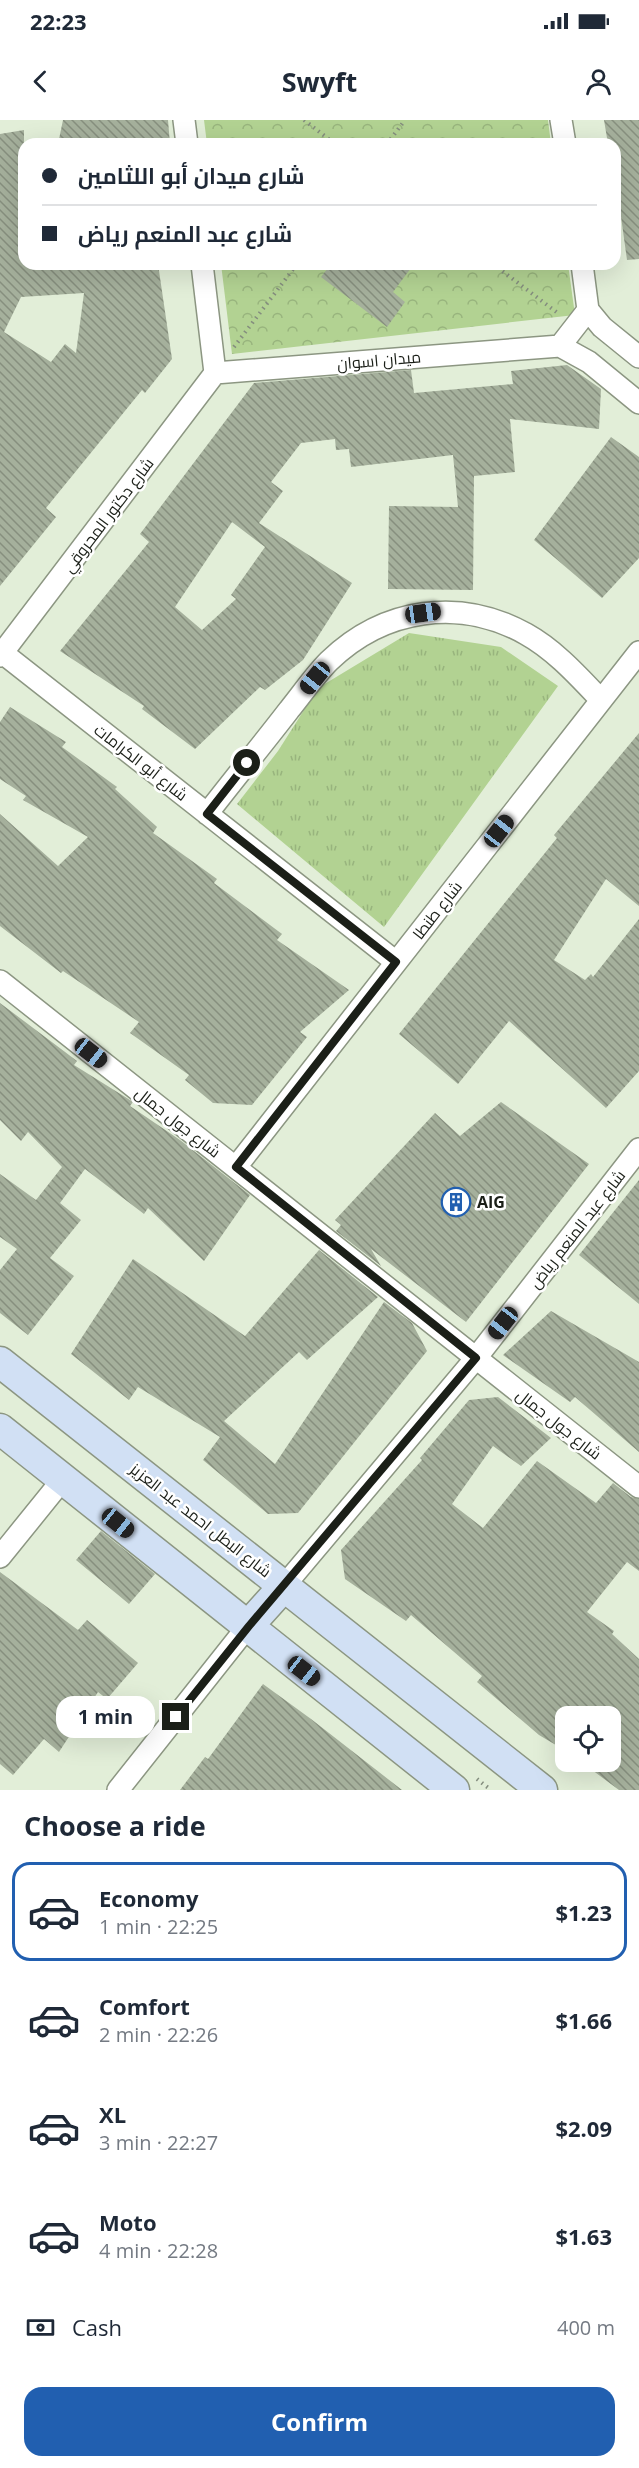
<!DOCTYPE html>
<html lang="en">
<head>
<meta charset="utf-8">
<style>
	:root { --surface:#fff; --page:#f6f6f7; --text:#1f2937; --muted:#747a83; --line:#e0e1e3; --accent:#215fb0 }
	body { margin:0; font-family:"Open Sans",Cairo,sans-serif; background:var(--page); color:var(--text); height:100vh; display:flex; flex-direction:column; font-size:22px; white-space:nowrap }
	* { box-sizing:border-box; margin:0 }
	p { font-size:20px; color:var(--muted) }
	.icon { flex:none; width:33px; height:33px; fill:none; stroke:currentColor; stroke-width:2; stroke-linecap:round; stroke-linejoin:round }
	.map { position:relative; height:1670px; overflow:hidden }
	.sheet { display:flex; flex-direction:column; background:var(--surface); flex:1 }
	.sheet>* { flex:none }
	.top-card { position:absolute; left:18px; top:18px; width:603px; height:132px; border-radius:18px; box-shadow:0 6px 24px #0002; display:grid; align-content:center; height:132px; padding:0 24px; background:var(--surface) }
	.fabs { position:absolute; left:555px; top:1586px; display:grid; gap:12px }
	.fabs a { display:grid; place-items:center; width:66px; height:66px; border-radius:12px; background:var(--surface); box-shadow:0 6px 24px #0002; font-size:30px }
	.end { position:absolute; width:27px; height:27px; margin:-14px; border:8px solid #1b1f18; background:#fff; box-shadow:0 0 0 3px #fff }
	.from { border-radius:50% }
	.bubble { position:absolute; height:42px; border-radius:18px; background:var(--surface); box-shadow:0 6px 24px #0002; font-size:20px; font-weight:700; line-height:42px; text-align:center }
	.car { position:absolute; width:18px; height:36px; margin:-18px -9px; border-radius:8px; box-shadow:0 0 4px 2px #0007; background:linear-gradient(#222 24%,#8ab4d8 0 40%,#222 0 76%,#8ab4d8 0 86%,#222 0) }
	.top-card b { display:flex; align-items:center; gap:21px; height:57px; font-size:22px }
	.top-card b+b { border-top:2px solid var(--line) }
	.top-card i { width:15px; height:15px; background:var(--text) }
	ul { padding:0; list-style:none }
	li { display:flex; align-items:center; gap:18px; height:99px; margin:0 12px 9px; padding:0 12px; border:3px solid transparent; border-radius:18px }
	li div { flex:1 }
	li b { display:block; font-size:22px }
	li em { font-style:normal; font-weight:700 }
	li.on { border-color:var(--accent) }
	li>.icon { width:54px; height:54px; stroke-width:1.5 }
	h2 { padding:0 24px; font-size:27px; line-height:72px }
	.pay { display:flex; align-items:center; gap:15px; height:66px; padding:0 24px; font-size:22px }
	.pay p { margin-inline-start:auto }
	.cta { display:flex; gap:12px; margin-top:auto; padding:12px 24px }
	.cta a { flex:1; height:69px; border-radius:18px; background:var(--accent); color:#fff; font-size:24px; font-weight:700; line-height:69px; text-align:center }
	.status { display:flex; justify-content:space-between; align-items:center; height:42px; padding:0 30px; background:var(--surface); direction:ltr }
	.status svg { height:16px; fill:currentColor }
	header { display:flex; justify-content:space-between; align-items:center; height:78px; padding:0 24px; background:var(--surface); font-size:27px; font-weight:700 }
	.map>svg:first-child { display:block }
</style>
</head>
<body>
<div class="status"><b>22:23</b><svg viewBox="0 0 49 12"><path d="M0 12V9h3v3zM5 12V6h3v6zM10 12V3h3v9zM15 12V0h3v12zM26 1h20v11H26zM47 4h2v5h-2z"/></svg></div>
<header><svg class="icon" aria-label="back" viewBox="0 0 24 24"><path d="M15 5l-7 7 7 7"/></svg>Swyft<svg class="icon" aria-label="person" viewBox="0 0 24 24"><circle cx="12" cy="8" r="4"/><path d="M4 21q1-7 8-7t8 7"/></svg></header>
<div class="map">
<svg width="639" height="1670" viewBox="0 0 639 1670">
	<defs>
		<pattern id="grass-tufts" width="24" height="20" patternUnits="userSpaceOnUse" patternTransform="scale(1.5)"><rect width="24" height="20" fill="#b2d292"/><path d="M3 7l-1-3M5 7V3M7 7l1-3M15 17l-1-3M17 17v-4M19 17l1-3" fill="none" stroke="#98b47d"/></pattern>
		<pattern id="forest-crowns" width="20" height="18" patternUnits="userSpaceOnUse" patternTransform="scale(1.5)"><rect width="20" height="18" fill="#b2d292"/><path d="M2 6a3 3 0 1 1 6 0M12 15a3 3 0 1 1 6 0" fill="none" stroke="#98b47d"/></pattern>
		<pattern id="building-back-hatch" width="6" height="6" patternUnits="userSpaceOnUse" patternTransform="scale(1.5)"><rect width="6" height="6" fill="#a5b09c"/><path d="M-1 5l2 2M0 0l6 6M5-1l2 2" fill="none" stroke="#868f7e"/></pattern>
	</defs>
	<rect width="100%" height="100%" fill="#e2eed8"/>
	<path fill="url(#grass-tufts)" d="M409,513L501,527L558,566L384,807L237,684L278,631L318,568Z"/>
	<path fill="url(#forest-crowns)" d="M204,0H548L551,24H207Z
		M221,144H568L575,195L232,234Z"/>
	<path fill="url(#building-back-hatch)" fill-rule="evenodd" d="M63,0H168L170,24H58Z
		M604,0H639V139L627,140L615,53V24H608Z
		M24,10V144H158L172,239L145,273L142,270L46,388L56,397L0,466V14ZM84,173L76,233L65,224L51,242L4,212L21,177Z
		M331,144H414L393,172L405,182L387,207L321,157Z
		M567,245L601,269L599,309L510,299L515,352L474,356L473,470L388,469L389,386L458,387L453,335L351,347L349,329L336,330L335,319L301,323L271,362L283,371L259,403L352,463L303,540L265,570L260,567L195,629L142,589L144,586L60,531L149,422L140,414L254,263L411,250L414,273L513,264L511,251ZM232,402L265,427L231,475L236,479L202,510L175,487Z
		M611,317L639,337V438L602,478L534,420Z
		M10,587L66,622L62,627L117,667L115,669L157,707L153,713L217,759L214,763L282,814L277,820L349,870L300,912L307,917L252,985L213,983L185,960L189,955L130,913L139,902L63,851L61,853L0,806V694L58,746L88,717L23,680L26,676L0,659V602Z
		M639,613V786L606,759L554,840L585,860L591,854L593,857L639,799V951L606,988L509,901L458,964L399,914L557,718L554,715Z
		M0,883L77,941L74,945L130,980L133,982L130,986L180,1020L250,1075L204,1141L148,1088L144,1094L85,1049L60,1083L81,1100L50,1138L74,1156L28,1215L0,1193V1150L17,1129L0,1117V1054L36,1080L62,1047L28,1012L21,1021L0,1000Z
		M501,982L589,1044L466,1202L371,1129L381,1146L336,1111L341,1105L335,1100L435,993L460,1016Z
		M639,1060V1184L579,1135Z
		M319,1130L378,1177L307,1240L299,1232L224,1301L275,1344L384,1182L412,1203L427,1231L298,1393L268,1394L203,1340L220,1317L138,1267L129,1280L71,1234L133,1139L245,1216Z
		M551,1191L639,1242V1332L575,1277L570,1282L503,1235Z
		M498,1277L551,1318L521,1346L493,1326L452,1384L483,1408L537,1341L596,1383L613,1363L631,1377L639,1379V1451L627,1442L587,1492L614,1511L612,1514L639,1539V1670H619L580,1641H610V1596H566V1631L539,1615L477,1562L482,1556L411,1495L406,1501L345,1459L341,1430L422,1340L420,1338L469,1280Z
		M101,1411L155,1454L129,1484L76,1440Z
		M0,1452L78,1510L87,1500L138,1543L107,1579L98,1572L59,1632L44,1619L13,1655L0,1644Z
		M263,1564L311,1599L402,1670H180L205,1637L208,1639Z"/>
	<g fill="none" stroke-linecap="round" stroke-linejoin="round">
		<g stroke="#8c9682" stroke-width="24">
			<path id="street" d="M184,0L187,24
				M561,0L565,24
				M202,144L215,253L560,226L588,190L582,144
				M588,190L602,207L639,237
				M560,226L589,242L639,283
				M0,531L396,842
				M0,536L215,253
				M207,694C234,659 262,625 289,590C302,574 315,555 329,541C384,488 460,477 526,514C555,530 579,557 601,580
				M0,861L639,1367
				M236,1047L639,532
				M0,1437L63,1359
				M284,1466L476,1238L639,1029
				M118,1670L248,1506"/>
		</g>
		<g stroke="#8c9682" stroke-width="33">
			<path id="secondary" d="M0,1242L542,1670
				M0,1309L454,1670
				M248,1506L284,1466"/>
		</g>
		<path stroke="#848d7e" stroke-width="4" stroke-dasharray="1.5 4.5" stroke-linecap="butt" d="M304,0L335,24
			M387,24L405,0
			M493,144L559,194
			M234,227L297,144
			M477,1659L491,1670"/>
		<use href="#street" stroke="#fff" stroke-width="21"/>
		<use href="#secondary" stroke="#d1e0f4" stroke-width="30"/>
	</g>
	<g fill="none" stroke-linecap="round" stroke-linejoin="round">
		<path stroke="#1b1f18" stroke-width="8" d="M176,1597L249,1506L476,1238L236,1047L396,842L207,694L247,643"/>
	</g>
	<defs>
		<g id="building-ring" transform="scale(1.5)"><circle r="9.5" fill="#fff" stroke="#215fb0" stroke-width="1.5"/><path d="M-4-6H4V6H1V3H-1V6H-4ZM-2.5-4.3h1.7v1.8h-1.7ZM.8-4.3h1.7v1.8H.8ZM-2.5-1h1.7V.8h-1.7ZM.8-1h1.7V.8H.8Z" fill="#215fb0"/></g>
	</defs>
	<g fill-rule="evenodd">
		<use href="#building-ring" x="456" y="1082"/>
	</g>
	<g text-anchor="middle" stroke-width="5" stroke-linejoin="round" paint-order="stroke">
		<g font-size="16" fill="#1b1f18" stroke="#fff">
			<text transform="translate(379 240) rotate(-5)" y="6">ميدان اسوان</text>
			<text transform="translate(108 395) rotate(-53)" y="6">شارع دكتور المحروقي</text>
			<text transform="translate(141 642) rotate(38)" y="6">شارع أبو الكرامات</text>
			<text transform="translate(437 790) rotate(-52)" y="6">شارع طنطا</text>
			<text transform="translate(178 1002) rotate(38)" y="6">شارع جول جمال</text>
			<text transform="translate(577 1109) rotate(-52)" y="6">شارع عبد المنعم رياض</text>
			<text transform="translate(559 1304) rotate(38)" y="6">شارع جول جمال</text>
			<text transform="translate(201 1400) rotate(38)" y="6">شارع البطل احمد عبد العزيز</text>
		</g>
		<g font-size="16" font-weight="bold" fill="#1b1f18" stroke="#fff" text-anchor="start">
			<text x="477" y="1088">AIG</text>
		</g>
	</g>
</svg>
<div class="fabs">
<a><svg class="icon" aria-label="locate" viewBox="0 0 24 24"><circle cx="12" cy="12" r="6"/><path d="M12 2v4M12 18v4M2 12h4M18 12h4"/></svg></a>
</div>
<i class="end from" style="left:247px;top:643px"></i>
<i class="end" style="left:176px;top:1597px"></i>
<div class="bubble" style="left:56px;top:1576px;width:99px">1 min</div>
<i class="car" style="left:423px;top:493px;rotate:82deg"></i>
<i class="car" style="left:315px;top:558px;rotate:219deg"></i>
<i class="car" style="left:499px;top:711px;rotate:38deg"></i>
<i class="car" style="left:91px;top:933px;rotate:128deg"></i>
<i class="car" style="left:503px;top:1203px;rotate:218deg"></i>
<i class="car" style="left:118px;top:1403px;rotate:129deg"></i>
<i class="car" style="left:304px;top:1551px;rotate:128deg"></i>
<div class="top-card">
<b><i class="from"></i>شارع ميدان أبو اللثامين</b>
<b><i></i>شارع عبد المنعم رياض</b>
</div>
</div>
<section class="sheet">
<h2>Choose a ride</h2>
<ul>
<li class="on"><svg class="icon" aria-label="car" viewBox="0 0 24 24"><path d="M5 17H2v-5l4-1 3-4h7l3 4 3 1v5h-3M9 17h6M6 11h13"/><circle cx="7" cy="17" r="2"/><circle cx="17" cy="17" r="2"/></svg><div><b>Economy</b><p>1 min · 22:25</p></div><em>$1.23</em></li>
<li><svg class="icon" aria-label="car" viewBox="0 0 24 24"><path d="M5 17H2v-5l4-1 3-4h7l3 4 3 1v5h-3M9 17h6M6 11h13"/><circle cx="7" cy="17" r="2"/><circle cx="17" cy="17" r="2"/></svg><div><b>Comfort</b><p>2 min · 22:26</p></div><em>$1.66</em></li>
<li><svg class="icon" aria-label="car" viewBox="0 0 24 24"><path d="M5 17H2v-5l4-1 3-4h7l3 4 3 1v5h-3M9 17h6M6 11h13"/><circle cx="7" cy="17" r="2"/><circle cx="17" cy="17" r="2"/></svg><div><b>XL</b><p>3 min · 22:27</p></div><em>$2.09</em></li>
<li><svg class="icon" aria-label="car" viewBox="0 0 24 24"><path d="M5 17H2v-5l4-1 3-4h7l3 4 3 1v5h-3M9 17h6M6 11h13"/><circle cx="7" cy="17" r="2"/><circle cx="17" cy="17" r="2"/></svg><div><b>Moto</b><p>4 min · 22:28</p></div><em>$1.63</em></li>
</ul>
<div class="pay"><svg class="icon" aria-label="cash" viewBox="0 0 24 24"><path d="M3 7h18v10H3z"/><circle cx="12" cy="12" r="2"/></svg>Cash<p>400 m</p></div>
<div class="cta"><a>Confirm</a></div>
</section>
</body>
</html>
